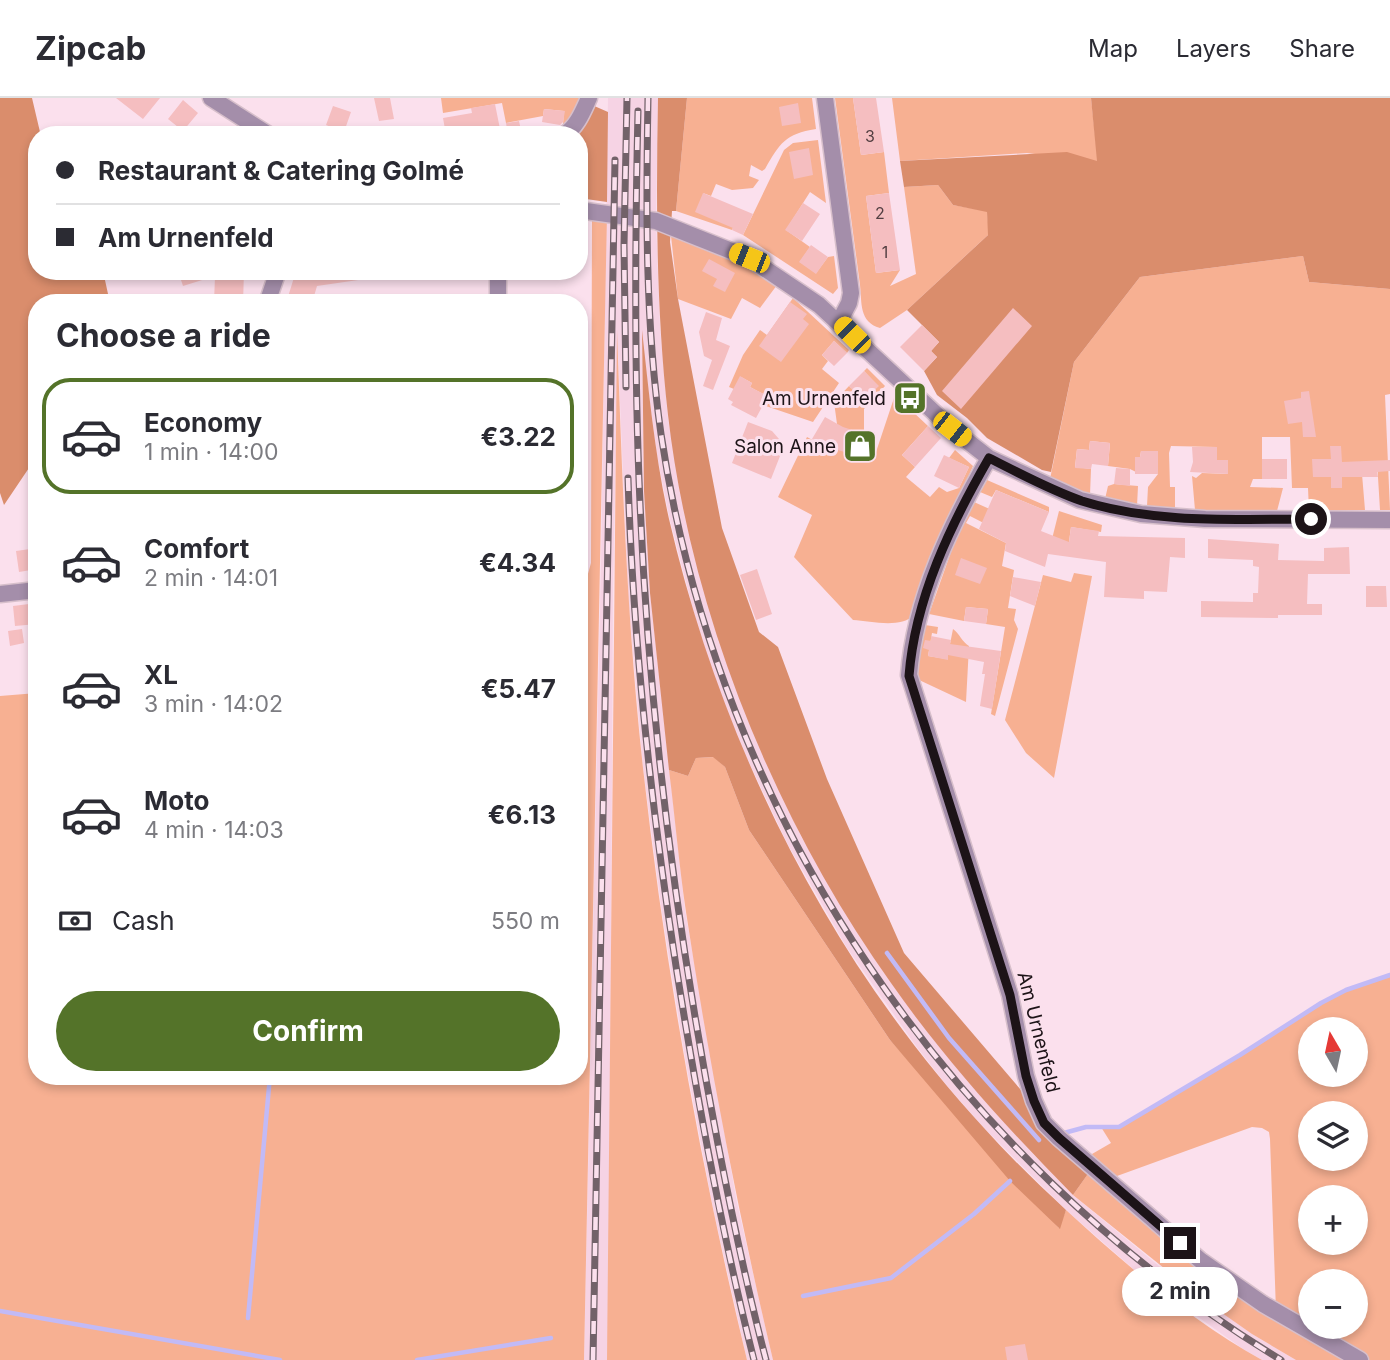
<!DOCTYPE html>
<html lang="en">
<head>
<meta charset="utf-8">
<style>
	:root { --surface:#fff; --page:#f7f7f7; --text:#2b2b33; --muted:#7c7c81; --line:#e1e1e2; --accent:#547329 }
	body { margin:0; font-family:Inter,sans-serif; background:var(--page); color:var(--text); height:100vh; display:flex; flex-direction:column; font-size:26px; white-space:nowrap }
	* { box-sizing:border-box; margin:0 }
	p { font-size:23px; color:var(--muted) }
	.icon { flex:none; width:38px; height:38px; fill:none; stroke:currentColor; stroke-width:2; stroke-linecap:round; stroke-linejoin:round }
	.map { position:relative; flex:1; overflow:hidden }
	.drawer { position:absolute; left:28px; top:196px; width:560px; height:791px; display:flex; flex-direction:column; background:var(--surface); border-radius:28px; box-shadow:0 4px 10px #0003 }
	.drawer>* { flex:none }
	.banner { position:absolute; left:28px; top:28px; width:560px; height:154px; border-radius:28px; box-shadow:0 4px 10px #0003; display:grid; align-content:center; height:154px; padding:0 28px; background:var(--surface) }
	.needle { width:46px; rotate:351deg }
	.tools { position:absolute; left:1298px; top:919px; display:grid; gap:14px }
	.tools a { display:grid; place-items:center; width:70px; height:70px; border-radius:50%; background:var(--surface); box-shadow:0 4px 10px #0003; font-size:35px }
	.end { position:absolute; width:32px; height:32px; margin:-16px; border:9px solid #1c1317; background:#fff; box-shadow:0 0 0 4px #fff }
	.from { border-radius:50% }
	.bubble { position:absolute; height:49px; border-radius:24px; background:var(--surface); box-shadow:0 4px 10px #0003; font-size:23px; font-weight:700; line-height:49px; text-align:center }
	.car { position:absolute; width:21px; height:42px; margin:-21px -10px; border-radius:9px; box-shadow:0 0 5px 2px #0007; background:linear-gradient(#f5c518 24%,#345 0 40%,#f5c518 0 76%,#345 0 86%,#f5c518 0) }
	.banner b { display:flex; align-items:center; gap:24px; height:66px; font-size:26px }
	.banner b+b { border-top:2px solid var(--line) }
	.banner i { width:18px; height:18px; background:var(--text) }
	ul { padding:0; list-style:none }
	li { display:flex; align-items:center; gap:21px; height:116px; margin:0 14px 10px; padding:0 14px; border:4px solid transparent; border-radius:28px }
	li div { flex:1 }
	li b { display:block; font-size:26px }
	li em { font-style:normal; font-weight:700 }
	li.on { border-color:var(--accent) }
	li>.icon { width:63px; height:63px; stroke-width:1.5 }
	h2 { padding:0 28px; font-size:32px; line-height:84px }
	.pay { display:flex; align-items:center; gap:18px; height:77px; padding:0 28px; font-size:26px }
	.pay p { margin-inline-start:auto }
	.cta { display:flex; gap:14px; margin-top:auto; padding:14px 28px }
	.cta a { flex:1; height:80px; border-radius:42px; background:var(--accent); color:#fff; font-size:28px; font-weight:700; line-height:80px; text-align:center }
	header { display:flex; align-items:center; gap:42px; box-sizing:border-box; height:98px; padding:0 35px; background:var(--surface); border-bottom:2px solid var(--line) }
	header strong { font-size:33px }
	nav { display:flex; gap:38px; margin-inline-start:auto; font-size:24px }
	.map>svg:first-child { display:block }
</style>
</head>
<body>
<header>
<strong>Zipcab</strong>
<nav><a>Map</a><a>Layers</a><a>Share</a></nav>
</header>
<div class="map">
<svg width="1390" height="1262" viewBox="0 0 1390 1262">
	<rect width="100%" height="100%" fill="#fbe0ed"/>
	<path fill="#f6d3e4" d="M608,0H658L656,123L660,228L668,320L684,412L700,479L730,574L776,685L802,740L862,842L891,885L930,937L1033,1056L1073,1097L1159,1168L1252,1236L1296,1262H1262L1243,1251L1146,1182L1066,1112L983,1029L948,989L916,948L847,850L788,747L736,637L714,578L696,523L669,418L656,352L642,242L644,393L650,495L685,812L737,1105L773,1262H747L713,1110L685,960L662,815L643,669L628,498L618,254L613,491L609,1217L607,1262H584L601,466Z"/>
	<path fill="#f7b092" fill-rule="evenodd" d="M441,0H581L572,21L563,27L564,13L544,11L543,18L506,25L502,5L443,15Z
		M687,0H812L816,31C785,36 780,45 765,71L762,73L751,67L749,78L759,82L753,90L732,92L716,86L711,98L703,95L737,121L732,132L676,113Z
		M835,0H853L861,57L884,54L889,95L866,98L876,175L900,172L890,188L916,176L904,89L938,87L953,107L987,113L989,136L907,212L880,230C859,224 862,205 860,187Z
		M892,0H1091L1098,64L1027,55L900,63Z
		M818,42L826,105L810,94L786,132L810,149L800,164L816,175L828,159L834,158L838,190L833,196L743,137L784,52L793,45Z
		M592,115L607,116L584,1262H0V598L37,595V978H579V508L591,465Z
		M671,138C709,152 743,166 777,187L760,210L742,200L731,221L678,201Z
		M1303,158L1309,184L1390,191V296L1385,297L1390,412H1380L1377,363L1361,364L1365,412L1309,413L1308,390H1292L1290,339H1262V381H1253L1250,389L1283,390L1277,413L1195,412L1192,378L1196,380L1202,375L1228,376V363L1217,362V349L1171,348L1169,355L1170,389H1175V410L1147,408L1148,389L1158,376V353H1141L1140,359H1135V369H1140V376L1130,371L1108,368L1110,345L1090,343L1089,352L1077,351L1075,369L1091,371L1090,397L1050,381L1074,264L1140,179Z
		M793,200L849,252L847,255L834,243L822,257L828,263L822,271L839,285L813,324L763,307L767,298L750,289L752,285L741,279L734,291L729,289L743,257L760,232L767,237Z
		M617,232C622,378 627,524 643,670C665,869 700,1068 747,1262H607Z
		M867,270L885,288L864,311V336L854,333L848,355L873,363L895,297L928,328L902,357L915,369L906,379L930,399L939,389L947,394L959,390L969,369L949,360L955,352L973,368L937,451L914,517C900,531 871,523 853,522L794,459L812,417L778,399L807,339L829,351L837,326L834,304L849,288L864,302L878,288L864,273Z
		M987,382L1049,409V414L996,392L992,399L980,394Z
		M1114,386L1138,388L1137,408L1105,401L1108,388Z
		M974,404L1014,422L1009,438L970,418L966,425L1006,445L1002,468L1014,472L1008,510L1016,511L1014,522L1018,531L995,618L991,616L1005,529L986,526L988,511L966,509L964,523L929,516L962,423Z
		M1059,413L1102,427L1101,434L1071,429L1067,458L1049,453Z
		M1074,475L1092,478L1054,680L1026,655L1005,622L1043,477L1071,484Z
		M925,527L938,529L937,536L932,535L928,558L947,561L953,531C960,536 962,544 969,548L966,604L917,581V550Z
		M714,659L725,669L749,732L890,942L1059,1130L1066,1112C1127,1168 1190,1222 1262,1262H773C738,1114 709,965 686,814C679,767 675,719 669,672L688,678L696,660Z
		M1390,877V1262H1296L1252,1236L1205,1203L1073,1097L1092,1070V1056L1111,1045L1101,1029H1119L1240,957L1321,905L1346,892ZM1311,931H1356V976H1311ZM1311,1015H1356V1060H1311ZM1252,1029L1262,1030L1269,1034L1270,1041L1276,1213L1106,1082ZM1311,1099H1356V1144H1311ZM1311,1183H1356V1228H1311Z"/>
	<path fill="#da8d6c" d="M0,0H32L40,34L74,37H37V173H103L110,205H37V358L4,407L0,395Z
		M658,0H687L676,113H672L670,144L678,201L722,430L759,534L778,549L827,681L904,855L1090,1073L1073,1097C1008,1031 944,961 891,885C775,722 691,516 668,317C656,211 656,106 658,0Z
		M1091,0H1390V191L1309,184L1303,158L1140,179L1074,264L1051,374L1042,372L987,340L967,320L937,297L924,273L937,259L931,253L939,244L907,212L988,137L987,114L953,107L938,87L904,89L900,63L1067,54L1097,63Z
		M592,7L608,14L607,104L579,100V37H573Z
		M642,232C649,295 655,359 669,421C721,645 827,860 984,1030C1010,1059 1038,1086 1066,1112L1060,1131L1010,1083L890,942L749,732L725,669L713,659L696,660L688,678L669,672L650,495L644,393Z"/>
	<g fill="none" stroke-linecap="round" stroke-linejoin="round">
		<path stroke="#c2baf6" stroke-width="4.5" d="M887,855L949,940L1039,1042
			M1064,1035L1086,1029H1119L1240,957L1321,905L1346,892L1390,877
			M803,1198L891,1180L974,1116L1010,1083
			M0,1213L280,1262
			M248,1220L270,978
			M417,1262L551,1240"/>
	</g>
	<path fill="#f5bec0" d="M116,0H160L143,21Z
		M374,0H390L394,21L379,23Z
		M853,0H876L884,54L861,57Z
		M183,2L198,15L183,33L168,21Z
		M798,5L801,25L782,28L779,9Z
		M495,6L500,31L467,37H446L443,20L472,15L471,10Z
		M333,8L351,14L344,34L326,27Z
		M544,11L565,13L563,24L560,27L542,24Z
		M519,23L522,37H508L506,25Z
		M809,50L813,77L794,81L789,54Z
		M703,95L753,116L743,137L732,132L733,130L695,114Z
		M889,95L900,172L876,175L866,98Z
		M803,105L820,116L802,143L785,132Z
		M811,147L828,159L816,176L799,164Z
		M709,161L735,175L725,194L713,188L717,181L702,173Z
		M178,173H244L243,205H214L215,178L183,188Z
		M296,173H371L372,180L317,188L312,205H297L287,202Z
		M790,204L807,216L803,221L809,226L781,264L759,248Z
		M1013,210L1032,228L961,311L942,293Z
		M706,214L722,220L716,242L730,248L713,292L703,288L712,262L704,258L699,234Z
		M922,227L939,244L931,253L937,259L924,273L900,249Z
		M834,243L847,255L834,268L822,257Z
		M864,273L879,288L864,302L849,288Z
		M740,278L752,285L750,289L768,298L756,320L731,307L733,304L728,301Z
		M1309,293L1316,339H1303L1302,324L1288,326L1284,303L1301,300V294Z
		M825,319L843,329L874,339L868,361L831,350L830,352L812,341Z
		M748,324L772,333L779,341L782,353L771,381L732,365Z
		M928,328L941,340L915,369L902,357Z
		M1090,343L1110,345L1108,368L1092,366L1091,371L1075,370L1077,351L1089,352Z
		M1330,348H1341L1342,364L1390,362V373L1377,374L1378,379H1342V390H1331V379H1313L1312,361H1331Z
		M1192,349H1217V362H1228V376L1190,374L1193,364Z
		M1141,353H1158V376H1135V359H1140Z
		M944,357L969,369L959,390L934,378Z
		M1262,361H1287V381H1262Z
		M1116,370L1130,371V388L1114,386Z
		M996,392L1049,414L1041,433L1069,444L1071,429L1099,433L1098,438L1185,440V460L1170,459L1167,494L1144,493V501L1104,499L1106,464L1048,456L1045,469L1005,453L1006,445L979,431Z
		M1208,441L1279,446L1278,462L1324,463V450L1349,449L1350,476H1308L1307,506H1322V517H1278V520L1201,519V503L1253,504V495H1258L1259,469L1253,468V462L1208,460Z
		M37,450V471L19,474L16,453Z
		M961,460L987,470L980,486L955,477Z
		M757,471L772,516L756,522L740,477Z
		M1013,479L1041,484L1035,508L1010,498Z
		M1366,488H1386L1387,509H1366Z
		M37,505V526L15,528L13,508Z
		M966,509L988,511L986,526L964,523Z
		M22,531L24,545L10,548L8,533Z
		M931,538L951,542L950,546L1001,553L992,611L980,608L985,576H982L984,564L948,557V562L928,558L929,552L923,550L925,542L931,543Z
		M1025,1246L1028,1262H1007L1005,1249Z"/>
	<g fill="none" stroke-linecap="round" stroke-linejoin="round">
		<g stroke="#d7bfcb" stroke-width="19">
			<path id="minor" d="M211,0L269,37
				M825,0L851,195L849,205L839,224
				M564,37C577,29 583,13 589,0
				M579,112L656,123L749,160L819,207L952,331L989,360L1080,402L1141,416L1205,421L1390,422
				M267,205L278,173
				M498,205V173
				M989,360C951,426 915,500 909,577L1010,897L1026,978L1034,1003L1044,1025L1059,1040L1200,1162L1263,1206L1360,1262
				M0,496L37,492"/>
		</g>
		<use href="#minor" stroke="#a48eaa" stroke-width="16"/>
		<g stroke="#726269" stroke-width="7">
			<path id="rail" d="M648,0C646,112 645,224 661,336C718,719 951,1061 1281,1262
				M638,13C635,143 634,274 640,405C649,620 677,834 718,1046C732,1118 747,1190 766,1262
				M626,289L624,147L627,0
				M628,380C633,544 651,707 676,868C697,1000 721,1133 754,1262
				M593,1262L615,62"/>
		</g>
		<use href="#rail" stroke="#fbe0ed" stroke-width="4.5" stroke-dasharray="13" stroke-linecap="butt"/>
	</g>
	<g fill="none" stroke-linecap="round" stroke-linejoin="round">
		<path stroke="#1c1317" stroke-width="9" d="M1180,1145L1059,1040L1044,1025L1034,1003L1026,978L1010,897L909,578C915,500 951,426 989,360C1019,375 1050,392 1082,403C1155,426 1235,421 1311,421"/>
	</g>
	<defs>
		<g id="bus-square" transform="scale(1.75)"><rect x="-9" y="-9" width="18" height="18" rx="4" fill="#547329" stroke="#fbe0ed"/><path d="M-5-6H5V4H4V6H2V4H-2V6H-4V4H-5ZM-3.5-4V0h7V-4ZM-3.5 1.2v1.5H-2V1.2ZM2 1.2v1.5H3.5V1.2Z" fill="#fff"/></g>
		<g id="shop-square" transform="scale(1.75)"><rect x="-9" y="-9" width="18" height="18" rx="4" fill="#547329" stroke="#fbe0ed"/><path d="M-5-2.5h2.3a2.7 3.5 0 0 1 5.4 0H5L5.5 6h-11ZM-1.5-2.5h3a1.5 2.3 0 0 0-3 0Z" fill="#fff"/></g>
	</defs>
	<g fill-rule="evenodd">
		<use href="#bus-square" x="910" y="300"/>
		<use href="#shop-square" x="860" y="348"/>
	</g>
	<g text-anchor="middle" stroke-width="6" stroke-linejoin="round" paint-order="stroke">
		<g font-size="16" fill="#523e41">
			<text x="870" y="44">3</text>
			<text x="880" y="121">2</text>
			<text x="885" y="160">1</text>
		</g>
		<g font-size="19" fill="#1c1317" stroke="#fbe0ed" text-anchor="end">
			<text x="886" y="307">Am Urnenfeld</text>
			<text x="836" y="355">Salon Anne</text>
		</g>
		<g font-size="19" fill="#1c1317" stroke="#fbe0ed">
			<text transform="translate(1039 934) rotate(76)" y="7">Am Urnenfeld</text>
		</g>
	</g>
</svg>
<div class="tools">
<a><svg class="needle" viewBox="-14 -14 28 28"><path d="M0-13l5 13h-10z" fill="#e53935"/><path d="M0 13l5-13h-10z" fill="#7c7c81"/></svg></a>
<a><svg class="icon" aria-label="layers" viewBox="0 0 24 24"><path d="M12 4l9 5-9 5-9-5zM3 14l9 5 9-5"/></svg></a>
<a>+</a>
<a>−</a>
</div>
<i class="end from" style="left:1311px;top:421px"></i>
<i class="end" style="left:1180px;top:1145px"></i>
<div class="bubble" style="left:1122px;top:1169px;width:116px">2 min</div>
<i class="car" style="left:749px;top:160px;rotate:292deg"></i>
<i class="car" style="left:852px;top:237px;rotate:315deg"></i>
<i class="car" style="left:952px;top:331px;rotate:128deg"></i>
<div class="banner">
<b><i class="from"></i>Restaurant &amp; Catering Golmé</b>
<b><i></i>Am Urnenfeld</b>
</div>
<section class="drawer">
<h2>Choose a ride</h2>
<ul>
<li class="on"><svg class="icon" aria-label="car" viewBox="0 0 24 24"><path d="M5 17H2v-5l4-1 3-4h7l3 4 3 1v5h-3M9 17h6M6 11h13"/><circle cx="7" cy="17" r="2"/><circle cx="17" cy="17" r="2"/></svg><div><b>Economy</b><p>1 min · 14:00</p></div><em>€3.22</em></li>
<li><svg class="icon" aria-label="car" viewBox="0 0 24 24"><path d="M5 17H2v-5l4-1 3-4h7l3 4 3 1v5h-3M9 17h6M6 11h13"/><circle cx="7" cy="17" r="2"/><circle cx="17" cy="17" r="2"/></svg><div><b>Comfort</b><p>2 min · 14:01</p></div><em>€4.34</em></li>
<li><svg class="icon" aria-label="car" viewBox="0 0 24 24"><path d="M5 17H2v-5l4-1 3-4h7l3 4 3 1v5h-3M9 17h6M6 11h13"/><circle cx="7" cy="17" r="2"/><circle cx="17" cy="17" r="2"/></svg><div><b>XL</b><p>3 min · 14:02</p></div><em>€5.47</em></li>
<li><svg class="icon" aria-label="car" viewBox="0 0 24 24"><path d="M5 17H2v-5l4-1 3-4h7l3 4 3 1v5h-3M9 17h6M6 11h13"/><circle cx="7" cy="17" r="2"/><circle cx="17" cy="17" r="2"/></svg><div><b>Moto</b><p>4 min · 14:03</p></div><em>€6.13</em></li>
</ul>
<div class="pay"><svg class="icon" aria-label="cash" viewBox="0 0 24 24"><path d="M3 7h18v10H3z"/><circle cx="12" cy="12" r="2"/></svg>Cash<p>550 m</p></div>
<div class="cta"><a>Confirm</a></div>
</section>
</div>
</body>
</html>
